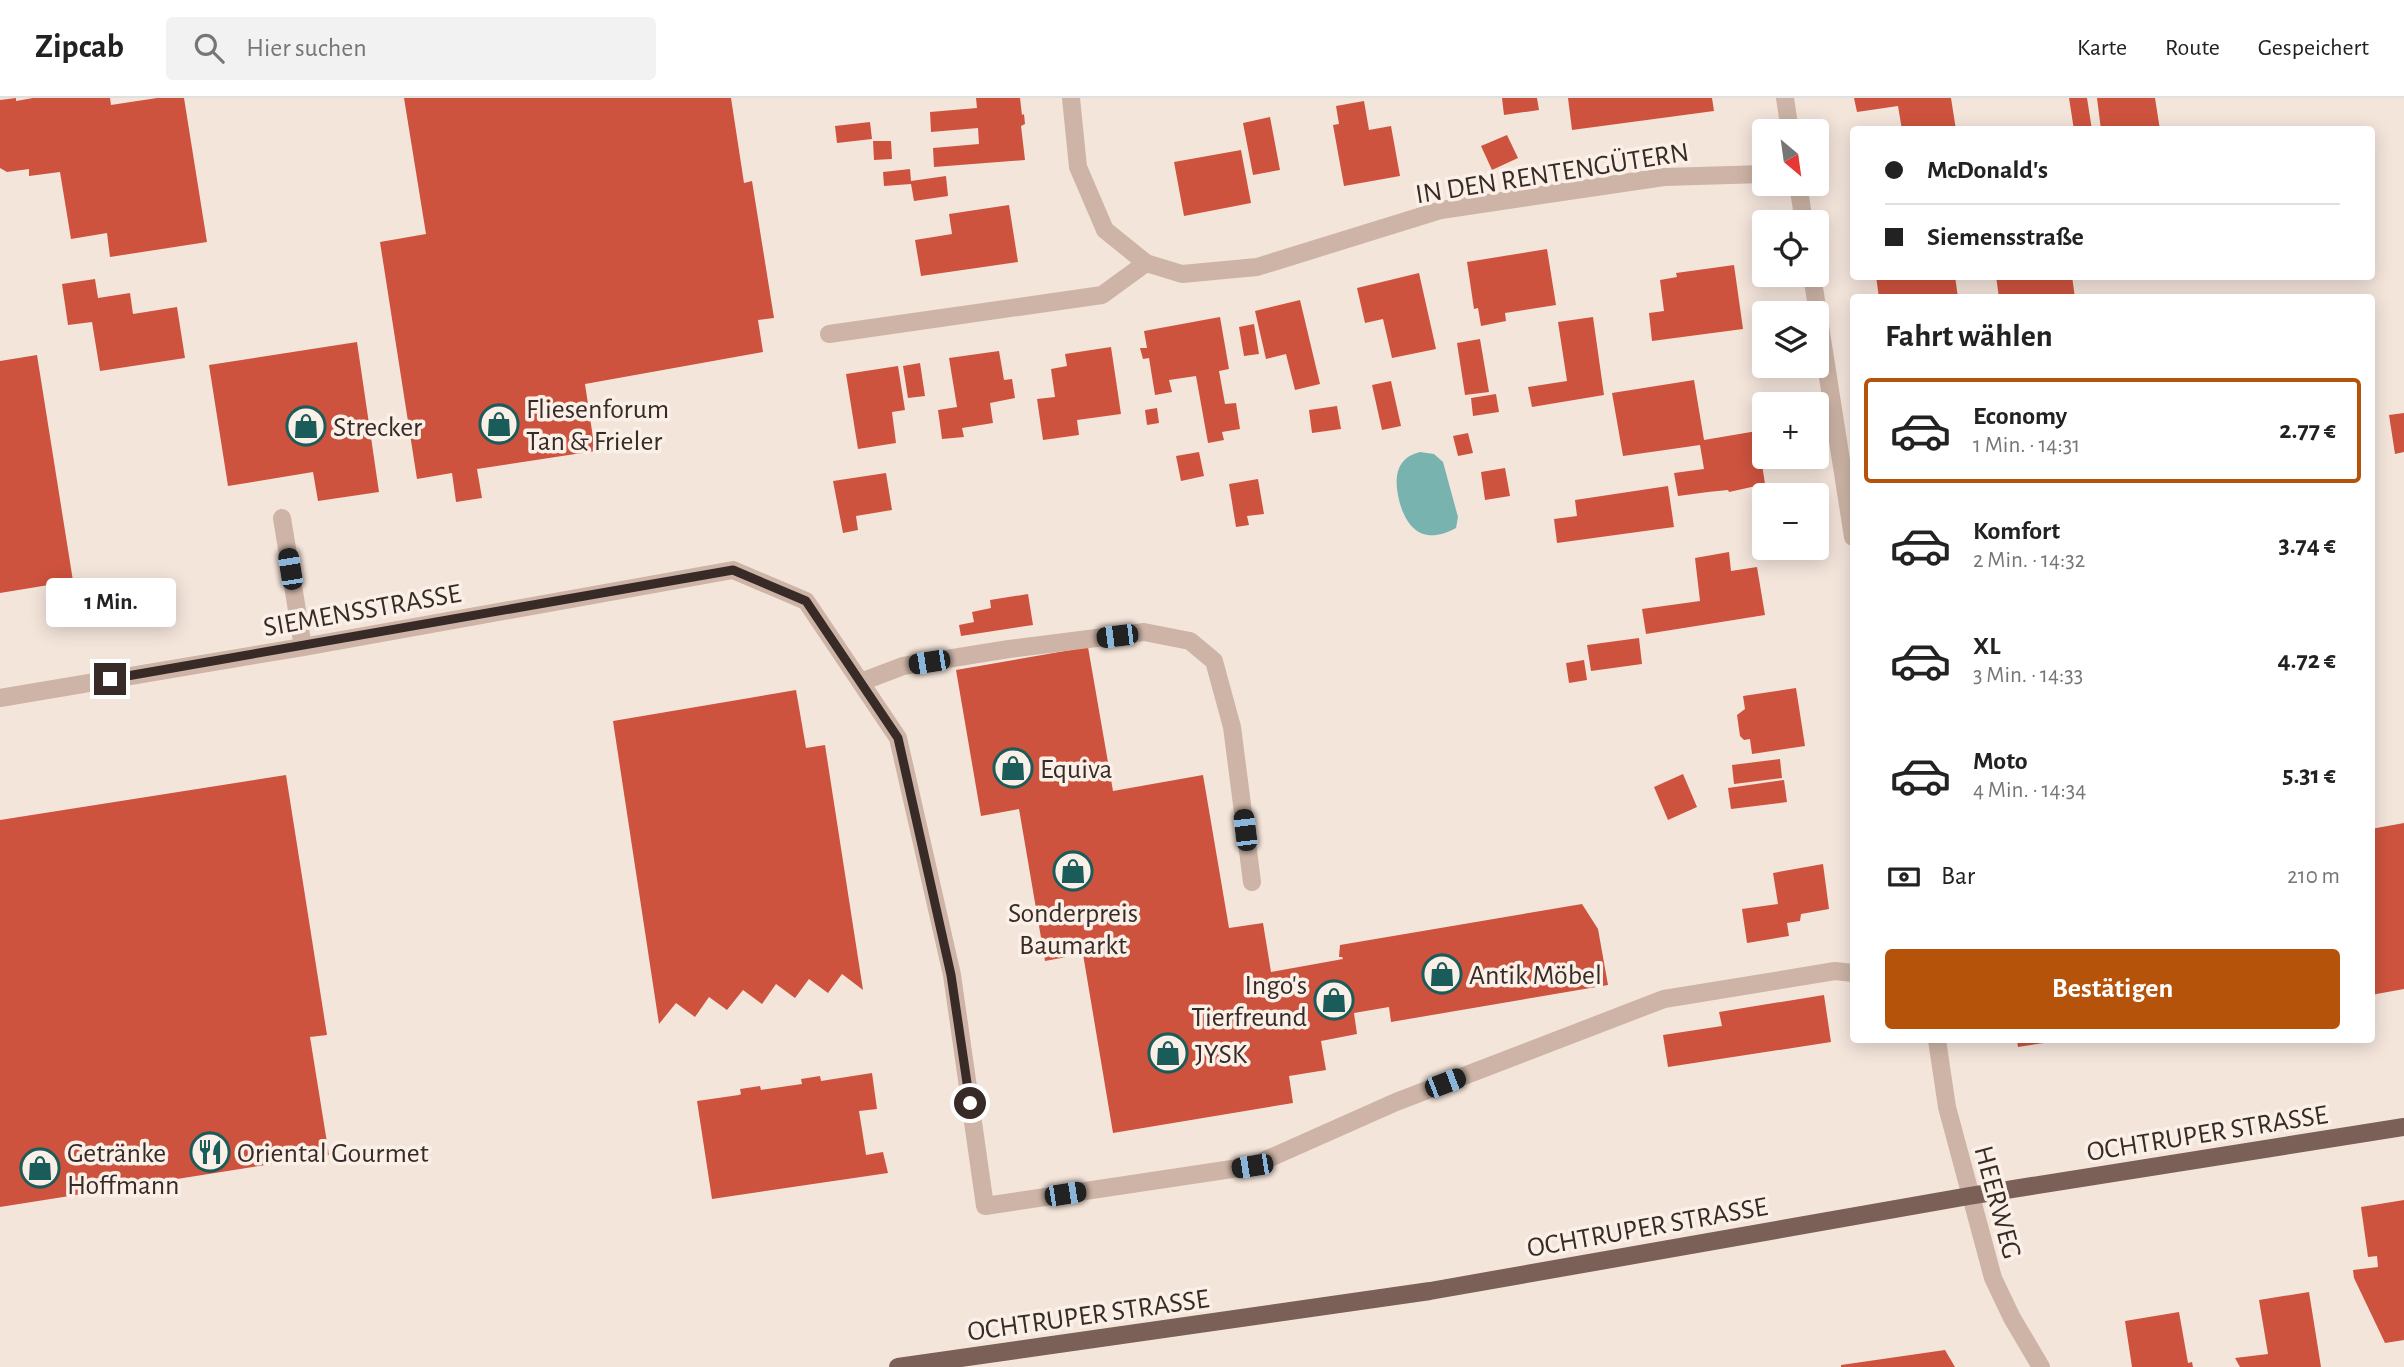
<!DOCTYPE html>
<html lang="de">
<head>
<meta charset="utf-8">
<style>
	:root { --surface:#fff; --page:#f2f2f2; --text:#222; --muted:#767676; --line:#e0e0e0; --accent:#b45309 }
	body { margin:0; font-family:"Alegreya Sans",sans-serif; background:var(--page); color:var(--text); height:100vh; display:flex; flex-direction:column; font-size:26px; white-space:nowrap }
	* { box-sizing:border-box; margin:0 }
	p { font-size:23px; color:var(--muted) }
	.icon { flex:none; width:38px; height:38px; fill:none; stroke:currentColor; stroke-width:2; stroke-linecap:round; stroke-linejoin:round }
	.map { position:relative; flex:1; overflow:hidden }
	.details { position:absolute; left:1850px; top:196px; width:525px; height:749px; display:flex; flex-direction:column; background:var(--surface); border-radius:7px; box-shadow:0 4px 18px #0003 }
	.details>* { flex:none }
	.guide { position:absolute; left:1850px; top:28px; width:525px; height:154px; border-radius:7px; box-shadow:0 4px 18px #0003; display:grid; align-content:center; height:154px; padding:0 35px; background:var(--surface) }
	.needle { width:46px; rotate:151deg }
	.controls { position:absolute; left:1752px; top:21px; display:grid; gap:14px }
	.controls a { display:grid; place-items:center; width:77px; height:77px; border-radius:7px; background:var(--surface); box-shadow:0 4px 18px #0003; font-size:35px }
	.end { position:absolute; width:32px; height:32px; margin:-16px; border:9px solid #382b27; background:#fff; box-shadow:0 0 0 4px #fff }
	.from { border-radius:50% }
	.bubble { position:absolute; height:49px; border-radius:7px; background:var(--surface); box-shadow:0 4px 18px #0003; font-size:23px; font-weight:700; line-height:49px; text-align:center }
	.car { position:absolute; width:21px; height:42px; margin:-21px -10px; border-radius:9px; box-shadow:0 0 5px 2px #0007; background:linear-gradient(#222 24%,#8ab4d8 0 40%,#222 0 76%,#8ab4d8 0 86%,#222 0) }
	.guide b { display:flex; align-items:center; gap:24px; height:66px; font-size:26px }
	.guide b+b { border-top:2px solid var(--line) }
	.guide i { width:18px; height:18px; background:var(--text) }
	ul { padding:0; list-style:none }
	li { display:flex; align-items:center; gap:21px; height:105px; margin:0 14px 10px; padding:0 21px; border:4px solid transparent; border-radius:7px }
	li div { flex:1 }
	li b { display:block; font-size:26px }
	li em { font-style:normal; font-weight:700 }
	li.selected { border-color:var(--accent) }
	li>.icon { width:63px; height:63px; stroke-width:1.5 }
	h2 { padding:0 35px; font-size:32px; line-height:84px }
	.pay { display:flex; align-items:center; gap:18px; height:77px; padding:0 35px; font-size:26px }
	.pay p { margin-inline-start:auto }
	.primary-button { display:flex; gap:14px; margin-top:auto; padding:14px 35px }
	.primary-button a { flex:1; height:80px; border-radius:7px; background:var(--accent); color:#fff; font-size:28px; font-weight:700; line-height:80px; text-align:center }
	header { display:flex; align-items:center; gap:42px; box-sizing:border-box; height:98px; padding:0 35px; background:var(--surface); border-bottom:2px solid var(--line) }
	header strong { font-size:33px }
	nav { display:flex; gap:38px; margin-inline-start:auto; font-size:24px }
	.search { width:490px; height:63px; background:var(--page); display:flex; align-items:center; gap:18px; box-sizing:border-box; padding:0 24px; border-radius:7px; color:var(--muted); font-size:26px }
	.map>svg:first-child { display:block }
</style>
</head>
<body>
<header>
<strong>Zipcab</strong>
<div class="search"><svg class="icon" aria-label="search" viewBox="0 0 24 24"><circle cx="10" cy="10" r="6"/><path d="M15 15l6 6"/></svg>Hier suchen</div>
<nav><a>Karte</a><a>Route</a><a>Gespeichert</a></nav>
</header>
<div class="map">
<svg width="2404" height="1269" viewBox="0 0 2404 1269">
	<rect width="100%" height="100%" fill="#f4e5db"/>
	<path fill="#78b3af" d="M1420,354L1434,356L1443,364L1458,419L1456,430C1425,447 1407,433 1399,402C1394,381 1395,360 1420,354Z"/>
	<path fill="#ce533e" d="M16,0V3L33,0H110L111,7L157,0H184L207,144L110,159L107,135L71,141L60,74L29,78V71L7,74L0,70V2Z
		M404,0H731L744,85L752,83L774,220L758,222L763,254L585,286L595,353L477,371L482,400L456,404L452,375L417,381L380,144L426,136Z
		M976,0H1020L1022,17L1024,16L1025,26L1021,28L1025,62L934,69L933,50L979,46L978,30L931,34L930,14L977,10Z
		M1502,0H1537L1539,12L1504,17Z
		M1568,0H1712L1714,13L1572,32Z
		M1854,0H1951L1956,32H1902L1898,8L1857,14Z
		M2069,0H2087L2092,32H2074Z
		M2097,0H2155L2160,32H2101Z
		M1364,3L1369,32L1391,28L1400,78L1344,88L1333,27L1339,26L1336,8Z
		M1270,19L1280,72L1253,77L1243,25Z
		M870,24L872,41L837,45L835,28Z
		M1507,37L1518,60L1492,72L1481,48Z
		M873,43H891L892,61L874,62Z
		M1241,52L1251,105L1184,118L1174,64Z
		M910,71L911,83L946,78L948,98L914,103L911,86L884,88L883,74Z
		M1009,107L1018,164L921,178L915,142L952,136L949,116Z
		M1547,151L1556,207L1505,215L1506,223L1481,228L1478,210L1474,211L1467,164Z
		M1734,167L1743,231L1652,243L1649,215L1664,213L1660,182L1677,179L1676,175Z
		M1419,175L1436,251L1392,260L1383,221L1365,225L1357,190Z
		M1876,178H1955L1958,200H1879Z
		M1996,178H2072L2075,200H1999Z
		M95,181L98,200L130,195L133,216L177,209L185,260L100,273L92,224L68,227L62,186Z
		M1300,202L1320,286L1295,292L1286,256L1266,261L1255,213Z
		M1220,219L1229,271L1219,273L1225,306L1236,305L1240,331L1222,334L1224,342L1208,345L1196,278L1169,282L1172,294L1155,297L1149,260L1143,261L1140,250H1147L1144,233Z
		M1593,219L1604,297L1532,309L1528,289L1567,283L1558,224Z
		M1254,226L1259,256L1244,258L1239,229Z
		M1480,241L1489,294L1465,297L1457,245Z
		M357,244L379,394L318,403L313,374L228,388L209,267Z
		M1111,249L1121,316L1077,322L1079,337L1043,342L1037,301L1055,299L1051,271L1067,268L1065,256Z
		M999,253L1004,282L1012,281L1015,300L990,305L993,325L962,330L964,339L942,341L938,312L957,309L949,260Z
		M37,257L73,483L0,495V263Z
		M920,265L925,298L908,300L903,268Z
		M898,268L905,312L892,314L896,345L858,351L846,276Z
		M1694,282L1704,342L1757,333L1765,386L1729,394L1728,392L1708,394L1678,398L1674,375L1704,371L1700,347L1623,358L1612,295Z
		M1391,283L1401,328L1382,332L1372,287Z
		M1496,296L1499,314L1473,318L1471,300Z
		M1337,308L1341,331L1312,335L1309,312Z
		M1157,310L1159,325L1147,327L1145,312Z
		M2404,315V354L2395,356L2389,317Z
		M1468,335L1473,355L1458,358L1453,338Z
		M1199,354L1204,378L1181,383L1176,358Z
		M1505,370L1510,398L1485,402L1481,374Z
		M886,375L892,412L856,418L858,432L843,435L833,383Z
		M1258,381L1264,416L1247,418L1249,427L1236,429L1229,386Z
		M1668,388L1674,429L1557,445L1554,421L1577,418L1575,402Z
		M1729,454L1731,473L1757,469L1765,517L1646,536L1642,511L1700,503L1695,460Z
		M1028,496L1033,527L961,538L959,527L974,524L972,514L991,510L990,502Z
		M1639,540L1642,566L1591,573L1587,547Z
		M1088,549L1113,693L1203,677L1229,830L1263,825L1271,874L1343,861L1342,859H1339L1340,847L1582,806L1598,831L1608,887L1391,924L1389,909L1354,915L1357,936L1321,943L1326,972L1289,978L1293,1005L1113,1035L1083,856L1045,863L1019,711L981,718L956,572Z
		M1584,562L1587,582L1569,585L1566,565Z
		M1796,590L1805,648L1752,656L1750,641L1744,642L1740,638L1737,617L1745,611L1743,598Z
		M796,592L806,650L825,647L863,892L842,876L828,895L809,881L795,900L776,886L762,906L743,892L727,912L709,899L695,919L676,905L659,926L613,623Z
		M1780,661L1782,680L1734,686L1732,667Z
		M1683,676L1697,709L1668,722L1654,689Z
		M286,677L327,937L310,939L329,1057L0,1109V722Z
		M1784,682L1787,704L1731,711L1728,690Z
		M2404,725V891L2371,897V731Z
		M1823,766L1829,811L1801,816L1800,823L1787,825L1789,838L1747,845L1742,811L1778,806L1773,775Z
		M1824,897L1831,944L1668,969L1663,937L1722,928L1719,914Z
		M2017,942H2057V943L2018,949Z
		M872,975L877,1011L859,1013L866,1057L883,1054L888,1075L712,1101L697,1003L739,997L741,996L740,991L760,988L761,992L802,986L801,981L820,978L821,983Z
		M2404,1102V1242L2385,1245L2354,1180L2353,1172L2378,1169L2377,1158L2368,1159L2361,1109Z
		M2309,1194L2321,1269H2240L2235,1260L2268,1256L2259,1202Z
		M2179,1214L2188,1265L2192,1264L2193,1269H2132L2125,1223Z
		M1945,1252L1955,1269H1841V1267Z"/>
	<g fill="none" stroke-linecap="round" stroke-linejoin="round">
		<path stroke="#cdb4a6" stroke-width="18" d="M1071,0L1078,69L1105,132L1146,165
			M1785,0L1790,33
			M1798,86L1804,124
			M1812,177L1853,439
			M829,236L1102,197L1146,165L1182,176L1257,169L1441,112L1664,79L1764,76
			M282,420L303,549
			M861,584L903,568L1009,551L1144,534L1190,543L1214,563L1232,629L1252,784
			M0,600L303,549L733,472L806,503L898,640L952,877L985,1108L1252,1068L1396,1004L1664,901L1835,873L1853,875
			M1937,942L1947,1009L1993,1180L2012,1220L2041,1269"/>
		<path stroke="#7b6057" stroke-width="18" d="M898,1269L1430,1193L1969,1098L2404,1029"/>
	</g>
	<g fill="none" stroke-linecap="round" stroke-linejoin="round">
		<path stroke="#382b27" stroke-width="9" d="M110,581L733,472L806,503L898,640L951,877L970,1005"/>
	</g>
	<defs>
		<g id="shop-ring" transform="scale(2.0125)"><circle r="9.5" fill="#fbf0e7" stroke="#1a5c5a" stroke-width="1.5"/><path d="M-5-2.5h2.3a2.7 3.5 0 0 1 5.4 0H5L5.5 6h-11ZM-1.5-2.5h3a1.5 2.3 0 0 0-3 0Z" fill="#1a5c5a"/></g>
		<g id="restaurant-ring" transform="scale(2.0125)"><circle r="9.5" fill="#fbf0e7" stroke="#1a5c5a" stroke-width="1.5"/><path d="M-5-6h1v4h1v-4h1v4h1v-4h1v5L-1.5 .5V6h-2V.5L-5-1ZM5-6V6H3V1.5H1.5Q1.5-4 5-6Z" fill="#1a5c5a"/></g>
	</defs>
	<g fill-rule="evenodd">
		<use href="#shop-ring" x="499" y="326"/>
		<use href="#shop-ring" x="306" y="328"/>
		<use href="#shop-ring" x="1013" y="670"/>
		<use href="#shop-ring" x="1073" y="773"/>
		<use href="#shop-ring" x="1442" y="876"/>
		<use href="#shop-ring" x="1334" y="902"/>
		<use href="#shop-ring" x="1168" y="955"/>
		<use href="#restaurant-ring" x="210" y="1054"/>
		<use href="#shop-ring" x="40" y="1070"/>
	</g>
	<g text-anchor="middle" stroke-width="7" stroke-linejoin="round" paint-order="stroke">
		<g font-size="28" fill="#382b27" stroke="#fbf0e7">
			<text transform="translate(1552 74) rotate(-9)" y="10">IN DEN RENTENGÜTERN</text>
			<text transform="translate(362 511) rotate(-10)" y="10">SIEMENSSTRASSE</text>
			<text transform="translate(2207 1034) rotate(-9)" y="10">OCHTRUPER STRASSE</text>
			<text transform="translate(1999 1104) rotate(75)" y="10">HEERWEG</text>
			<text transform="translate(1647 1128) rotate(-10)" y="10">OCHTRUPER STRASSE</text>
			<text transform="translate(1088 1216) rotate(-8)" y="10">OCHTRUPER STRASSE</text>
		</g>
		<g font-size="28" fill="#382b27" stroke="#fbf0e7" text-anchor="start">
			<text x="526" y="320">Fliesenforum<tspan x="526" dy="32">Tan &amp; Frieler</tspan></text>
			<text x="333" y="338">Strecker</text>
			<text x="1040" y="680">Equiva</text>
			<text x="1073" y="824" text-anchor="middle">Sonderpreis<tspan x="1073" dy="32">Baumarkt</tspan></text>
			<text x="1469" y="886">Antik Möbel</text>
			<text x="1307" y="896" text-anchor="end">Ingo's<tspan x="1307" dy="32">Tierfreund</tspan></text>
			<text x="1195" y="965">JYSK</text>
			<text x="67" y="1064">Getränke<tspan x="67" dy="32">Hoffmann</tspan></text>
			<text x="237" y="1064">Oriental Gourmet</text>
		</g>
	</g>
</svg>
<div class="controls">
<a><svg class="needle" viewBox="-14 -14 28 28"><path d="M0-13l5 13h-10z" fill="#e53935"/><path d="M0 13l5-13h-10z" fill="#767676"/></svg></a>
<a><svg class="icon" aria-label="locate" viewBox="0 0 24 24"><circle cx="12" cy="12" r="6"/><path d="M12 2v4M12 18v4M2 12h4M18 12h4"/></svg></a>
<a><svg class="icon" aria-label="layers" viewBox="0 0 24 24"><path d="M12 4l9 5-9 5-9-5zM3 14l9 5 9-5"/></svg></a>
<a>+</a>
<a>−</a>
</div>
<i class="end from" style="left:970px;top:1005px"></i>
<i class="end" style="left:110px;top:581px"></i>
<div class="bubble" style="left:46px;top:480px;width:130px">1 Min.</div>
<i class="car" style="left:290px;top:471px;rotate:351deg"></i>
<i class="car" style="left:1117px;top:538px;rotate:263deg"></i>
<i class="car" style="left:929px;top:564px;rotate:261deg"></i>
<i class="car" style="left:1245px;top:732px;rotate:353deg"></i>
<i class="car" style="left:1445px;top:985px;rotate:69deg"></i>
<i class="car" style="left:1252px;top:1068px;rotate:261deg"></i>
<i class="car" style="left:1065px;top:1096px;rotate:81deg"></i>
<div class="guide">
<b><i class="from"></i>McDonald's</b>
<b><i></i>Siemensstraße</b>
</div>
<section class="details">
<h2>Fahrt wählen</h2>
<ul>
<li class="selected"><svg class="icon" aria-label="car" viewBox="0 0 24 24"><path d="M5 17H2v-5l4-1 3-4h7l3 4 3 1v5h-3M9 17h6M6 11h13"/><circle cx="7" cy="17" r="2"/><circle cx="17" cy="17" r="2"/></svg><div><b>Economy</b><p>1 Min. · 14:31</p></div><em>2.77 €</em></li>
<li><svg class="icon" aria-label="car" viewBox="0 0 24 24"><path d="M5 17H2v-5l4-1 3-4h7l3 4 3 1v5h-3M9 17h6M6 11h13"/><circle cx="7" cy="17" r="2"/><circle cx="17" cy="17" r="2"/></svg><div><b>Komfort</b><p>2 Min. · 14:32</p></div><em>3.74 €</em></li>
<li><svg class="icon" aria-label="car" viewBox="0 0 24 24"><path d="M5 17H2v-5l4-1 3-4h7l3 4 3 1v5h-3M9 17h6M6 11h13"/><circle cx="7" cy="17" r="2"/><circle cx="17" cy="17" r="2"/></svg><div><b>XL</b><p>3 Min. · 14:33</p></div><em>4.72 €</em></li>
<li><svg class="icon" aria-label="car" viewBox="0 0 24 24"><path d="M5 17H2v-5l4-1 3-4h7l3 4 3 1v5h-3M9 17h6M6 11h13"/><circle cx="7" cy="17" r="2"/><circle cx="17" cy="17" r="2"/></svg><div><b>Moto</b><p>4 Min. · 14:34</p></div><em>5.31 €</em></li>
</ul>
<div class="pay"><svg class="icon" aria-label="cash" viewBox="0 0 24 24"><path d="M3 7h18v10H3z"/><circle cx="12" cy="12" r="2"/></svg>Bar<p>210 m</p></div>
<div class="primary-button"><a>Bestätigen</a></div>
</section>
</div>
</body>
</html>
